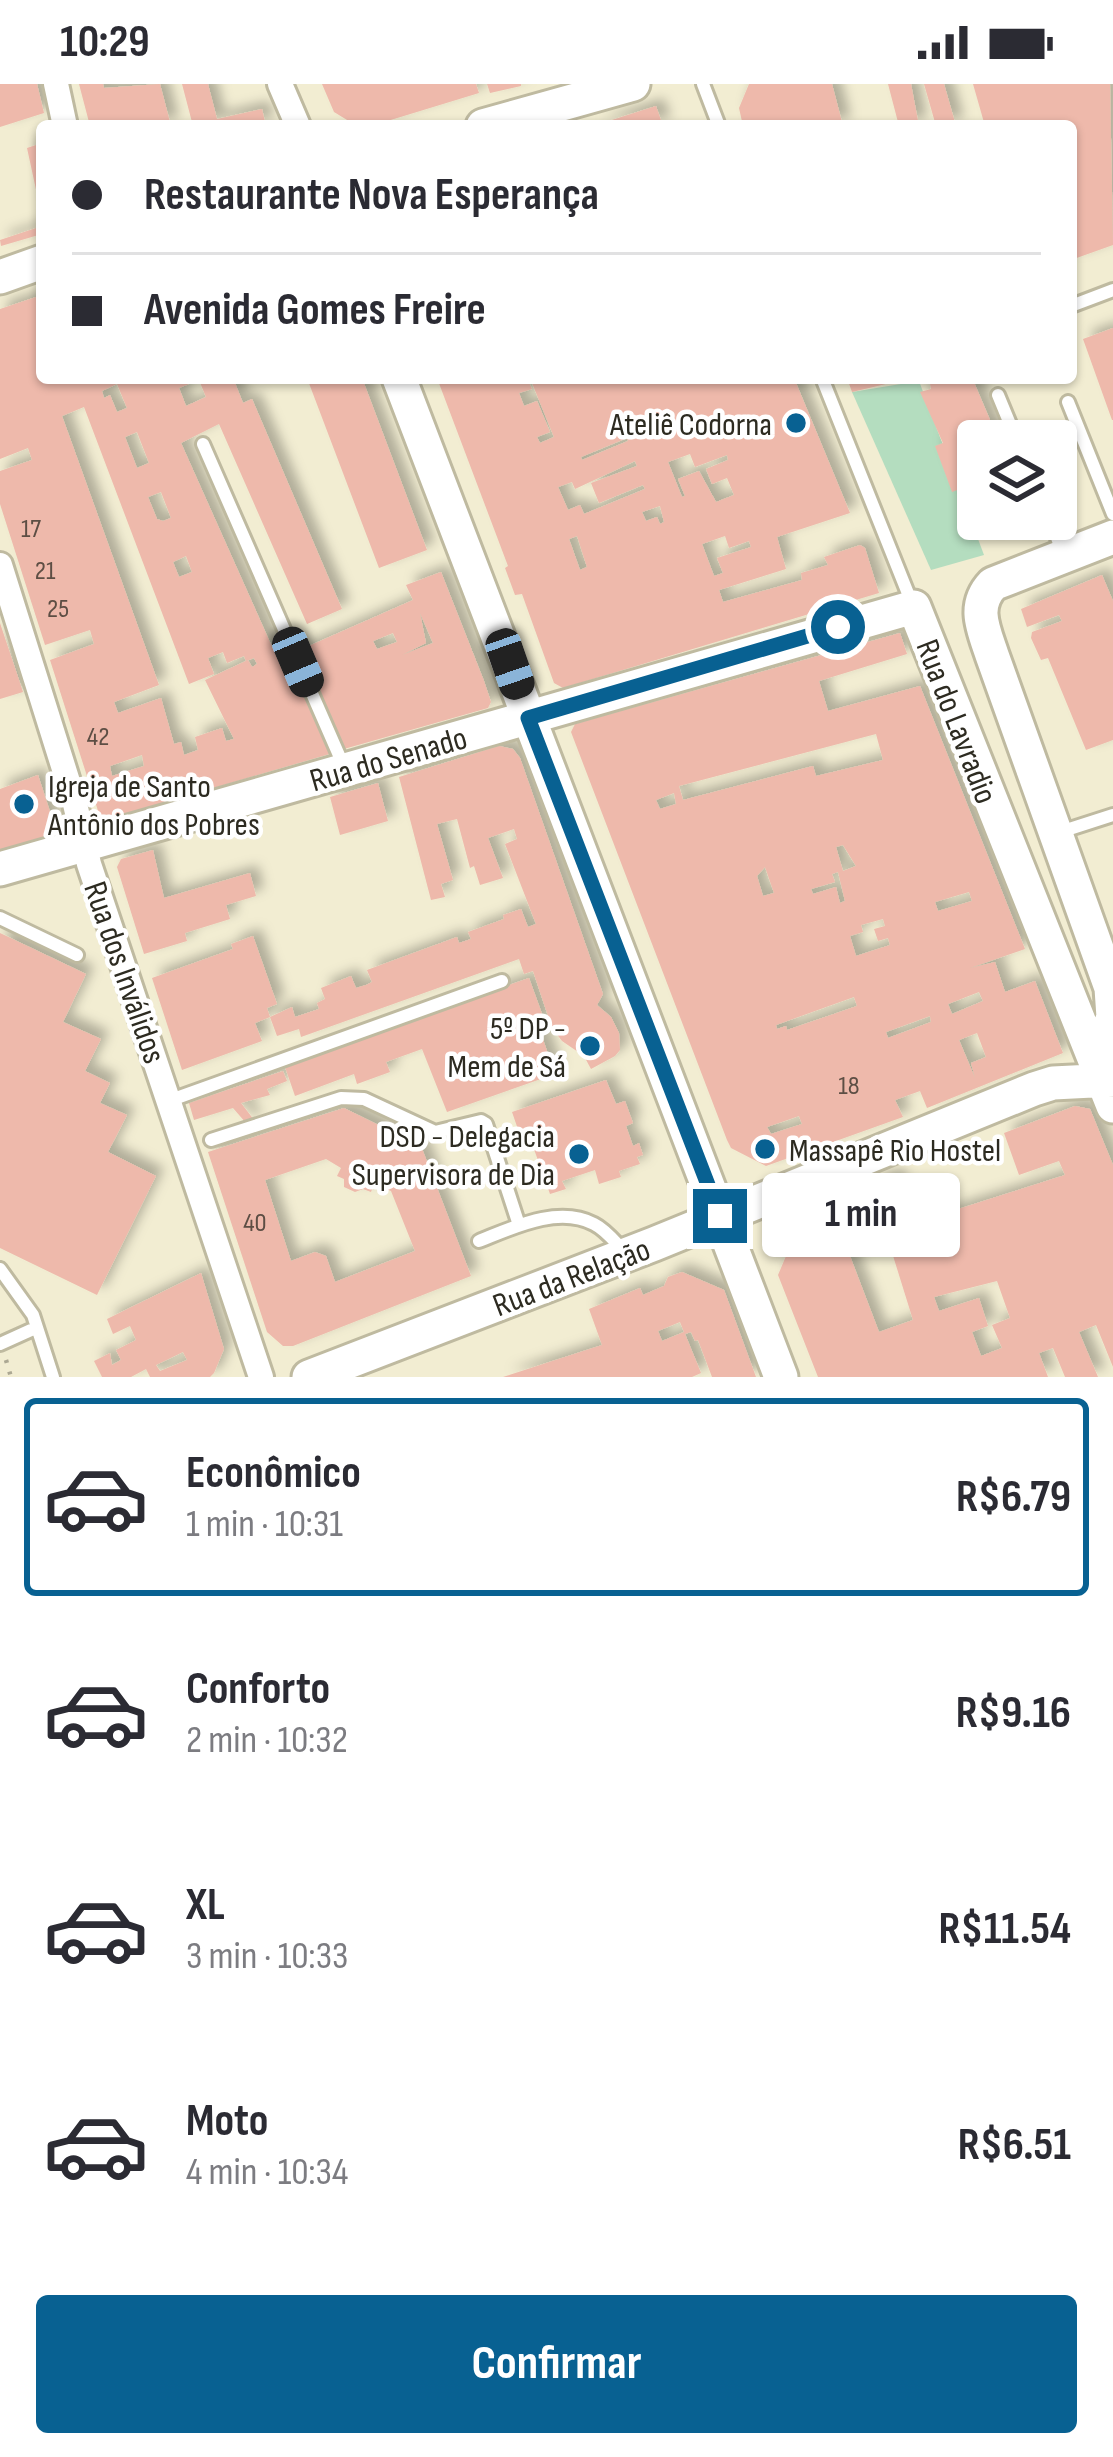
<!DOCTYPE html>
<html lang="pt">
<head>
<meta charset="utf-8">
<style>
	:root { --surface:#fff; --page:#f2f2f3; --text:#2b2b33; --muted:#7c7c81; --line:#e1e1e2; --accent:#086192 }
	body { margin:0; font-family:"Sofia Sans Condensed",sans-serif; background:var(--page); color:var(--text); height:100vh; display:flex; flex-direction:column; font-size:45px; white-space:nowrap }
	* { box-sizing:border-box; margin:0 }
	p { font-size:39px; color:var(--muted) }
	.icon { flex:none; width:66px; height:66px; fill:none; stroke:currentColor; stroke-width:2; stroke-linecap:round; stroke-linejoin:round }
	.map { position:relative; height:1293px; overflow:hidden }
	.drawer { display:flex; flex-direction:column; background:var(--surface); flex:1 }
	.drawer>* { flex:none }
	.hud { position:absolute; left:36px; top:36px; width:1041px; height:264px; border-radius:12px; box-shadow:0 3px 9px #0004; display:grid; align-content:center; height:264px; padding:0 36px; background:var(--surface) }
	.fabs { position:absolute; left:957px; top:336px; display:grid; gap:24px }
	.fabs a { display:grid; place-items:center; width:120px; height:120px; border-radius:12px; background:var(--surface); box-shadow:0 3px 9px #0004; font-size:60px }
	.end { position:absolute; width:54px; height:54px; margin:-27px; border:15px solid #086192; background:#fff; box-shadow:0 0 0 6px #fff }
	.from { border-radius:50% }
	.bubble { position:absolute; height:84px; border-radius:12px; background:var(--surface); box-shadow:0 3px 9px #0004; font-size:39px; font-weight:700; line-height:84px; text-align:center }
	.car { position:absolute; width:36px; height:72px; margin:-36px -18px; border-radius:15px; box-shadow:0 0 9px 3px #0007; background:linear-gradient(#222 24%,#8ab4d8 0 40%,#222 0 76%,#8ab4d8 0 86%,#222 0) }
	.hud b { display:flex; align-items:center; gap:42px; height:114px; font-size:45px }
	.hud b+b { border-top:3px solid var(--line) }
	.hud i { width:30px; height:30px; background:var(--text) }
	ul { padding:21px 0 0; list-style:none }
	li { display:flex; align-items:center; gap:36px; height:198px; margin:0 24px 18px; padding:0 12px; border:6px solid transparent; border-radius:12px }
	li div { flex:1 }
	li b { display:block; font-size:45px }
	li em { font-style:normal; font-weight:700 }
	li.selected { border-color:var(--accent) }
	li>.icon { width:108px; height:108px; stroke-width:1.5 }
	.button { display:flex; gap:24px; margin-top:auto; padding:24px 36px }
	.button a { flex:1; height:138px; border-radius:12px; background:var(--accent); color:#fff; font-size:48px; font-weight:700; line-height:138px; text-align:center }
	.status { display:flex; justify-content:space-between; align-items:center; height:84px; padding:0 60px; background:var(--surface); direction:ltr }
	.status svg { height:33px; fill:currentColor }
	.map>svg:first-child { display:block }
</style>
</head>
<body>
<div class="status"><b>10:29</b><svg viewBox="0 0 49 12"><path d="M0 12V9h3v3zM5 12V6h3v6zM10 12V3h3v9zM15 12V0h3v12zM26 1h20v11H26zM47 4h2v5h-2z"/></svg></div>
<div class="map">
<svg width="1113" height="1293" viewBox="0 0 1113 1293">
	<defs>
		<filter id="shadow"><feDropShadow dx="8" dy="-8" stdDeviation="6" flood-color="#0004"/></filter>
	</defs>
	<rect width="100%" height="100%" fill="#f2edd2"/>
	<path fill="#b4ddbf" d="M919,297L984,471L931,486L852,308Z"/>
	<path fill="#eeb9ab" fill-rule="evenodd" filter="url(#shadow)" d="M0,0H37L44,29L0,43Z
		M79,0H103L104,4L160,0L171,42H90Z
		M182,0H208L217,35L262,25L266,42H193Z
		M322,0H476L479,9L371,42H357L334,28Z
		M487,0H521V2L490,9Z
		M749,0H832L843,42H743L739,24Z
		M888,0H911L919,42H899Z
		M924,0H944L956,42H936Z
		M973,0H1110L1113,161L1071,176V42H985Z
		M656,22L663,42H596V41Z
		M42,59V124H40L27,64Z
		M42,142V150L1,162L0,156Z
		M42,211V294H233L243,319L252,315L342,525L307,540L219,340L181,359L273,565L280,562L333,669L108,735L100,733L50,576L94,560L90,546L45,561L0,420V387L32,376L28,364L0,375V225ZM199,296L206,313L186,322L179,304ZM117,300L127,324L117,328L110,311L104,314L102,307ZM84,323L189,600L214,590L208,574L223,568L227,579L244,572L246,577L254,574L257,580L252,583L248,576L205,596L234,655L226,657L222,644L195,653L198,666L184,671L181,658L174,660L161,614L118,629L114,618L159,601L62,332ZM137,348L149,379L137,384L125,353ZM161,408L171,434L163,437L157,435L148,413ZM186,472L192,488L179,493L173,478ZM142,671L144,682L112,692L110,682Z
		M1113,244V336H1112L1083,255Z
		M307,294H362L427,466L379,484Z
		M437,294H527L532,305L519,309L524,322L537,317L550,348L537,353L540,359L554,353L530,294H794L850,429L777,453L786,485L719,506L723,518L802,496L801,489L828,481L824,473L860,461L865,464L879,509L563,604L554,599L522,510L515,511L505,484L508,482ZM627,354L628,357L582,376L581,373ZM690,370L695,383L727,371L728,376L706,385L712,400L727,394L734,411L716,418L699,387L678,395L685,412L682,413L668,378ZM635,377L637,382L591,399L599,419L643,401L645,405L584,430L580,421L568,426L558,403L572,398L575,405ZM660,422L664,438L660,440L657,433L646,437L642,428ZM577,452L587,483L580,486L569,455ZM725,452L729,464L749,457L751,463L717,474L723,489L714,492L702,460Z
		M847,294H903V296L852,308Z
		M929,294L973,296L999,357H978V419L968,423L960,405L952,408L935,362L943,359L920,308L931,305Z
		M983,435H1029L1035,450L1020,455L1015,444L990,454Z
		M441,488L484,597L491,618L488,624L344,665L311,599L319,595L310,577L302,580L295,568L413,516L406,501ZM420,529L433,559L402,571L426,559ZM393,549L397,558L377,565L373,557Z
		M1102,491L1113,517V656L1086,666L1048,574L1041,576L1031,554L1032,548L1062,537L1059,531L1027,543L1021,525Z
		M0,539L23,608L0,615Z
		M900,549L907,570L819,597L828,627L920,602L1025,865L970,884L995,878L1005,908L1035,897L1063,969L927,1024L920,1007L895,1016L903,1033L766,1082L731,1064L727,1056L571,648L575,640ZM876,650L883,676L816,692L813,682L683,716L679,702ZM674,709L676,720L660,725L656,716ZM843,761L856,782L843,787L836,763ZM765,783L774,809L763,812L757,792ZM838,788L845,817L840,819L836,803L813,810L811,805L835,798L832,790ZM969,808L972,817L938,827L935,818ZM883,835L885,842L874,845L878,857L888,854L890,861L856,872L850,852L863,848L861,841ZM979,908L983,917L952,930L948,920ZM854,913L857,922L787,946L786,942L777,945L776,941ZM930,932L931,938L888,954L886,948ZM977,949L986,973L971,979L975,994L959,956ZM799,1032L802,1040L771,1050L767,1043Z
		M499,662L513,665L520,674L603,910L597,921L611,933L619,949L620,966L615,972L591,985L584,972L562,957L552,944L533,887L524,890L519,875L301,953L299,945L277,952L270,933L255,939L262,957L182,986L152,894L233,865L231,860L253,852L277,920L267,924L270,933L292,923L295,933L319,925L317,919L325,915L321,904L351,892L356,904L366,901L372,898L367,886L457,853L459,859L471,855L468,848L504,835L503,831L521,825L528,843L536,840L505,760L517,755L514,745L488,754L503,794L480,801L474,782L470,784L457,735L437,740L453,796L441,800L445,813L431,816L399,693Z
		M38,691L57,749L0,766V705Z
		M378,699L388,737L340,751L330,713Z
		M153,766L164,814L250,789L256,812L226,821L230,835L185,849L187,857L144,870L117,783L121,775Z
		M0,849L86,890L63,938L101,955L85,987L110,999L100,1019L127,1031L108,1068L156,1092L97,1211L0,1164Z
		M529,894L545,938L538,941L555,990L447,1028L422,965L386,978L390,988L357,1000L354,990L295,1012L284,980Z
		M283,987L287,997L267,1005L270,1011L241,1019L254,1036L246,1039L233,1024L194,1036L189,1019Z
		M606,996L616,1020L625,1017L633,1039L626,1042L633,1062L639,1059L643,1071L637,1073L640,1080L619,1087L621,1093L599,1100L595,1086L562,1097L566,1105L550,1110L530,1054L522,1057L512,1028Z
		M1075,1022L1090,1025L1113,1081V1283L1096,1241L1079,1248L1098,1293H1065L1053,1264L1039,1269L1048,1293H818L778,1191L789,1165L778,1138L829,1117L879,1248L913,1236L871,1101L896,1091L911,1140L1065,1091L1059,1077L1019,1091L1004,1049ZM997,1197L1010,1234L992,1241L1002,1264L981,1272L972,1248L988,1242L979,1214L939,1227L934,1213Z
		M344,1024L421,1062L471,1192L293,1262H283L267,1248L208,1068ZM326,1075L341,1084L337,1092L344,1095V1103L355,1108L363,1105L371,1108L374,1100L391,1107L415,1167L335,1198L326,1172L315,1168L291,1177L265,1096Z
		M682,1188L724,1206L756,1293H712L698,1256L695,1257L691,1248L685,1250L701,1289L692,1293H503L602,1261L589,1225L640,1204L643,1211L664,1202L668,1193ZM680,1238L684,1248L662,1257L658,1247Z
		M201,1189L224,1265L214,1289L210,1293H150L146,1285L131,1293H102L94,1277L110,1269L112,1281L121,1276L116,1266L136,1256L130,1242L113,1250L107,1235ZM183,1268L187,1276L160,1287L156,1281Z"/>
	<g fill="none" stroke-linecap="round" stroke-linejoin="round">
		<g stroke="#bfbaa0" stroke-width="18">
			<path id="lane" d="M703,0L719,42
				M1071,222L1113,206
				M822,294L913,522
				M998,311L1017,357
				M1068,318L1113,430
				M203,360L345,685
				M1050,435L1063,470
				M1057,749L1113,731
				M0,834L77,871
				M171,1016L502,897
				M211,1056L341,1014L364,1015L435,1048L481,1037L486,1040L519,1141
				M479,1157C512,1144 558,1121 594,1140C606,1146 615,1158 624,1167
				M0,1185L33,1231L53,1293
				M0,1260L31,1246"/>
		</g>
		<g stroke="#bfbaa0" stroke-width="30">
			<path id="street" d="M56,0L65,42
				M280,0L298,42
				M0,481L75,720L89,780L261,1293"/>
		</g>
		<g stroke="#bfbaa0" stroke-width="39">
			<path id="secondary" d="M483,42L633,0
				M0,193L42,178
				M399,294L781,1293
				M0,785L914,523L1113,1022
				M1097,979L1113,933L1111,904L992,571C983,544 972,522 993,500L1113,453
				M309,1293L654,1160L1034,1005L1053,999L1113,996"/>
		</g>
		<path stroke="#aca893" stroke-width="4.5" stroke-dasharray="3 9" stroke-linecap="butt" d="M6,1276L11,1293"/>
		<use href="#lane" stroke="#fff" stroke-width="12"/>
		<use href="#street" stroke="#fff" stroke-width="24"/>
		<use href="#secondary" stroke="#fff" stroke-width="33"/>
	</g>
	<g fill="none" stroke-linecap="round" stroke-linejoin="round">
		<path stroke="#086192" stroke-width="15" d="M720,1132L528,634L838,543"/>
	</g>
	<g fill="#086192" stroke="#fff" stroke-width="4.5">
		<circle cx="796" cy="339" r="12"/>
		<circle cx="24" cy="720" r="12"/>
		<circle cx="590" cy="962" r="12"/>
		<circle cx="765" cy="1065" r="12"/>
		<circle cx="579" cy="1070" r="12"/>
	</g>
	<g text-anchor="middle" stroke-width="9" stroke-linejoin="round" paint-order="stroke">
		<g font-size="27" fill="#5d4e44">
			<text x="31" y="453">17</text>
			<text x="45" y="495">21</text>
			<text x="58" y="533">25</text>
			<text x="98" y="661">42</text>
			<text x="849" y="1010">18</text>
			<text x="255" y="1147">40</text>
		</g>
		<g font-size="33" fill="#2d2b21" stroke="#fff" text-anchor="end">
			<text x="772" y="351">Ateliê Codorna</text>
			<text x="48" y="713" text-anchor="start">Igreja de Santo<tspan x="48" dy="38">Antônio dos Pobres</tspan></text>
			<text x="566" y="955">5º DP -<tspan x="566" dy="38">Mem de Sá</tspan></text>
			<text x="555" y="1063">DSD - Delegacia<tspan x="555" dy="38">Supervisora de Dia</tspan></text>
			<text x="789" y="1077" text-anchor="start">Massapê Rio Hostel</text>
		</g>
		<g font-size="33" fill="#2d2b21" stroke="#fff">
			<text transform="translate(958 637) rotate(69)" y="12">Rua do Lavradio</text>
			<text transform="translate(388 674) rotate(-16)" y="12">Rua do Senado</text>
			<text transform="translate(126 888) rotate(71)" y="12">Rua dos Inválidos</text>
			<text transform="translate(571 1192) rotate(-21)" y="12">Rua da Relação</text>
		</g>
	</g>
</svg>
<div class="fabs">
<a><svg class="icon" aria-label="layers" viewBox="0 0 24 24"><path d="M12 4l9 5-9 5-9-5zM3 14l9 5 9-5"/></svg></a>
</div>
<i class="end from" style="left:838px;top:543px"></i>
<i class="end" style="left:720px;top:1132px"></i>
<div class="bubble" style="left:762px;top:1089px;width:198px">1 min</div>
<i class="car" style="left:298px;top:578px;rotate:157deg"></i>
<i class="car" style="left:510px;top:580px;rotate:161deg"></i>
<div class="hud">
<b><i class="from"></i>Restaurante Nova Esperança</b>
<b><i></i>Avenida Gomes Freire</b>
</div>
</div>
<section class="drawer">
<ul>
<li class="selected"><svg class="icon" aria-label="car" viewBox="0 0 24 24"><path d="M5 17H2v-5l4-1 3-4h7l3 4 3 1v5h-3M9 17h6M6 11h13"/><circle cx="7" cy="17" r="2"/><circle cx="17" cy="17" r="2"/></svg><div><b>Econômico</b><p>1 min · 10:31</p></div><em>R$6.79</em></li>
<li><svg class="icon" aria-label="car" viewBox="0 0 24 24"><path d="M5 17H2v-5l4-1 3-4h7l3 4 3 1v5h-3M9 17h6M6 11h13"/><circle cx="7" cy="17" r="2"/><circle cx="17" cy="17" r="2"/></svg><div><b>Conforto</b><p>2 min · 10:32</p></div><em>R$9.16</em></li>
<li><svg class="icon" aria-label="car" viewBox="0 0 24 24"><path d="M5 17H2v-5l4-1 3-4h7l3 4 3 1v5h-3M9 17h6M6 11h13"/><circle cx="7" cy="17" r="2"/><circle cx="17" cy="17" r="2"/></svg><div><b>XL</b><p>3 min · 10:33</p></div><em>R$11.54</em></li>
<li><svg class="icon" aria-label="car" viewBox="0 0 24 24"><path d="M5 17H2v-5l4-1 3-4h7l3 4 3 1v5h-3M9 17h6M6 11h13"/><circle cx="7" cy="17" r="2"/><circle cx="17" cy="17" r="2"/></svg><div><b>Moto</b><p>4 min · 10:34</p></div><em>R$6.51</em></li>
</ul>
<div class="button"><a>Confirmar</a></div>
</section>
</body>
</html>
